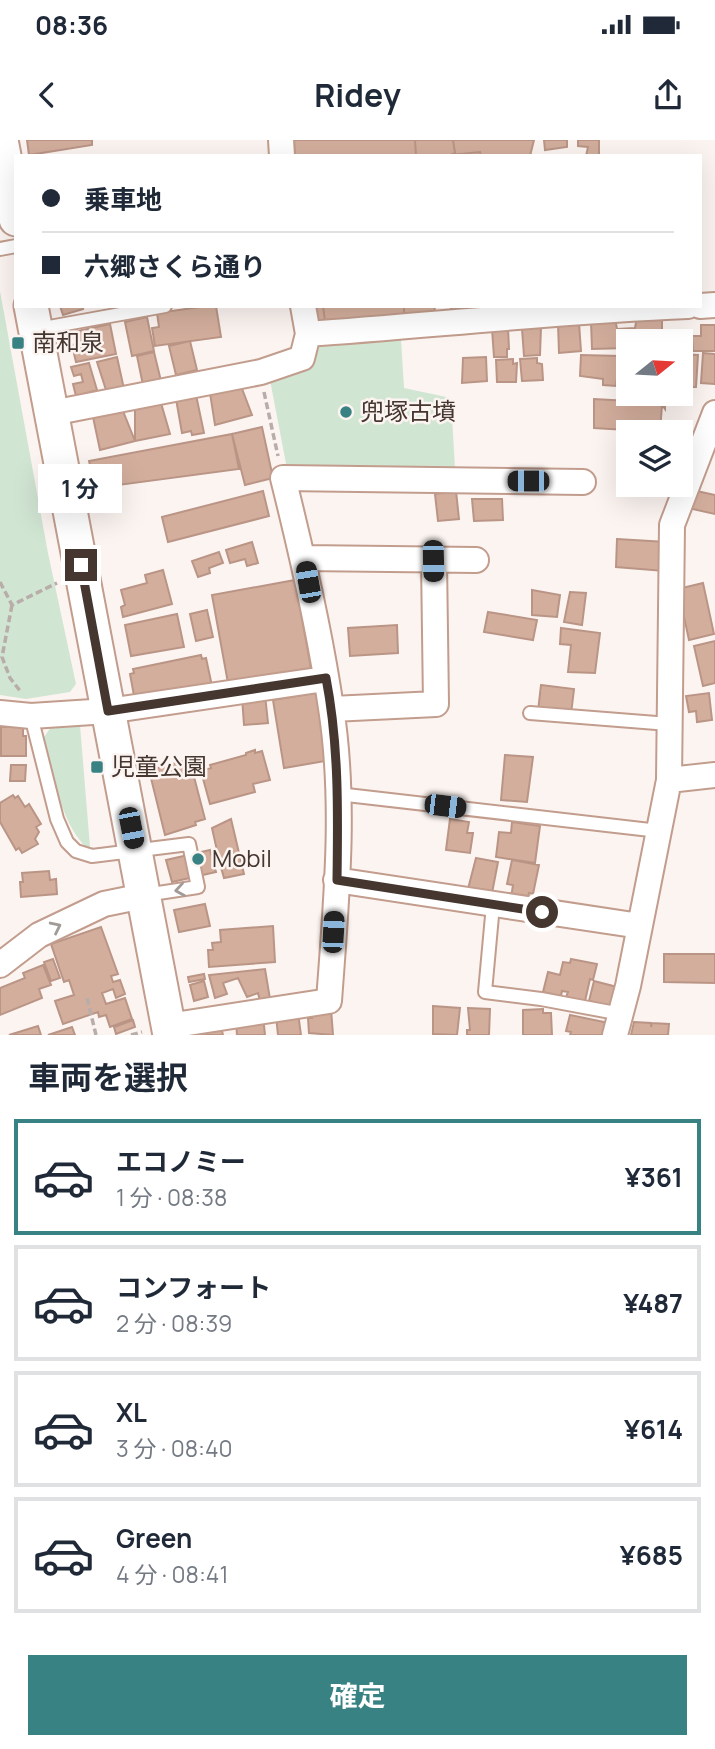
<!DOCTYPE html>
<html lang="ja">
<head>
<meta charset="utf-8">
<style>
	:root { --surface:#fff; --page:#f6f6f7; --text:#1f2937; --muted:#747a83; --line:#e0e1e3; --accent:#398283 }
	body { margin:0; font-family:Manrope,"Noto Sans JP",sans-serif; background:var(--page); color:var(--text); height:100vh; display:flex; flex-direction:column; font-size:26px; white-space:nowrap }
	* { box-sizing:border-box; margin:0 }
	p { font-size:23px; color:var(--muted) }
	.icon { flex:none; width:38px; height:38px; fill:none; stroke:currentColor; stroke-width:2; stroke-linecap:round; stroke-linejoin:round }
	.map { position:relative; height:895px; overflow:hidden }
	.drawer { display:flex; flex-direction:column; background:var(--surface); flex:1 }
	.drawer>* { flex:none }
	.guide { position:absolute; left:14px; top:14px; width:688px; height:154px; border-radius:0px; box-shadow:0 7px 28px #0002; display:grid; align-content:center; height:154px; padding:0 28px; background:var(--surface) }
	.needle { width:46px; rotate:72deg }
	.fabs { position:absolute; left:616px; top:189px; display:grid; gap:14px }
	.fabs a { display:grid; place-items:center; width:77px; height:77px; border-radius:0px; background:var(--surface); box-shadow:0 7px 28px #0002; font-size:35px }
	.end { position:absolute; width:32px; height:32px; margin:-16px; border:9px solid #45362f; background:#fff; box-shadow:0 0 0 4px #fff }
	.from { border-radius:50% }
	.bubble { position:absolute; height:49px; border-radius:0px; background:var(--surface); box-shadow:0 7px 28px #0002; font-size:23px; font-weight:700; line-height:49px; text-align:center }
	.car { position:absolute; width:21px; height:42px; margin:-21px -10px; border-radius:9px; box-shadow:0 0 5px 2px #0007; background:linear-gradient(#222 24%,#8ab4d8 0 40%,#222 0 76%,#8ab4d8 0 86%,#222 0) }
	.guide b { display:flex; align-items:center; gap:24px; height:66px; font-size:26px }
	.guide b+b { border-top:2px solid var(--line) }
	.guide i { width:18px; height:18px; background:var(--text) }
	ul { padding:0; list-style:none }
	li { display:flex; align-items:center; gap:21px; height:116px; margin:0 14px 10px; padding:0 14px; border:4px solid var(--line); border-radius:0px }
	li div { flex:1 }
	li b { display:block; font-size:26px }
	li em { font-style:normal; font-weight:700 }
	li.on { border-color:var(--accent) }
	li>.icon { width:63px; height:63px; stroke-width:1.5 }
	h2 { padding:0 28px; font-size:32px; line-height:84px }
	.button { display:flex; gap:14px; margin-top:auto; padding:14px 28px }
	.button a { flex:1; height:80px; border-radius:0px; background:var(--accent); color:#fff; font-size:28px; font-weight:700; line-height:80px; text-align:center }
	.status { display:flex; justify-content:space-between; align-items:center; height:49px; padding:0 35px; background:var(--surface); direction:ltr }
	.status svg { height:19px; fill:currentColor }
	header { display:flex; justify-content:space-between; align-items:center; height:91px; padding:0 28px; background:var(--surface); font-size:32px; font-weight:700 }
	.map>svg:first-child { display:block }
</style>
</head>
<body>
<div class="status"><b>08:36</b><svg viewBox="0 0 49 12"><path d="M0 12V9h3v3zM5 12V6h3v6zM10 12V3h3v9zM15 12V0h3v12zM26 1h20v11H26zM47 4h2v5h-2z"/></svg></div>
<header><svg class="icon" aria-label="back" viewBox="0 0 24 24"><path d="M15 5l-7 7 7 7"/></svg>Ridey<svg class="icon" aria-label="share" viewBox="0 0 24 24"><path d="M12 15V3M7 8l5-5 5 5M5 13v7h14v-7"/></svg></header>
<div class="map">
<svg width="715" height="895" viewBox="0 0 715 895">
	<rect width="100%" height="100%" fill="#fcf4f1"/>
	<path fill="#d1e5d3" d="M0,151L48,413L76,544L70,552L26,559L0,555Z
		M401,199L404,248L451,258L455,329H287L270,240L318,201Z
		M80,585L90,707L87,708C59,681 54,633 44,597L51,587Z"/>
	<path fill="#d3ae9d" stroke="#ba9586" stroke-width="2" d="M27,0H92V5L29,15Z
		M294,0H534L530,16H295Z
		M415,0H453L455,13L448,16H416Z
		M544,0H567V7L545,10Z
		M578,0H599V16H586L588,7L578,6Z
		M480,12L481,16H451L450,15Z
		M60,166H82L83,169L63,175Z
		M207,166H216L221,197L155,206L152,188L159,187L157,173Z
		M312,166H435L434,176L320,185L314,178Z
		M323,166H404V174L325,181Z
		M451,166H479V170L464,175V169L451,170Z
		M147,177L154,211L132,216L125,182Z
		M637,177L662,179V201H628V208L592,209L591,181L615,178L617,189L635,188Z
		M558,183H579L581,211L559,213Z
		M110,184L116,214L76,222L72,205L76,204L73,192Z
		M701,185H715V211H693L692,196H701Z
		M541,187L540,215L524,216L522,189Z
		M508,188L509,209H507V217H494L492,189Z
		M190,201L197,230L176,235L169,206Z
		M154,212L161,241L143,245L137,216Z
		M703,213L715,214V244L701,243Z
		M625,214H628V246H624Z
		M681,214L698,215L696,247H681Z
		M581,215L620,216L616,246L603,245V239L580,236Z
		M117,217L124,249L107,253L97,222Z
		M486,217L487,241L462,243L463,218Z
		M537,218V223L542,224L543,240L522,241L520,219Z
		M513,219V224L517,223L516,242H497L496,220Z
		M89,223L97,250L76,256L73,244L83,242L81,234L74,236L71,227Z
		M241,246L252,275L215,285L210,253Z
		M196,255L204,293L192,295L191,291L182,293L176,259Z
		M594,259L665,263V269L662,265L660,292L594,288Z
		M161,263L170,294L135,301V268Z
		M123,271L135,301L100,310L93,277Z
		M262,287L273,338L245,345L232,294Z
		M232,294L239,329L96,348L89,321Z
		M692,350L715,355V374L688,368Z
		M263,351L269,376L168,402L162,377Z
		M456,351L459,379L438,381L435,354Z
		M472,359H502L503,380L474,381Z
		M617,399L666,402L664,431L616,427Z
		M252,402L258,423L247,426L245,419L230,423L226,410Z
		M219,412L223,423L209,428L210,433L198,437L192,421Z
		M163,430L172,464L123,477L121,467L125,465L121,450L147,443L145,435Z
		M295,440L311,528L228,543L212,455Z
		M703,443L714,494L689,500L678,449Z
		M532,450L560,455L557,477L532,475Z
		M570,452L586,453L582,485L564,482Z
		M207,470L213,497L196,501L190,474Z
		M488,472L537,480L533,500L484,492Z
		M177,474L184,507L131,516L125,485Z
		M397,485L398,513L350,516L348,488Z
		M561,488L600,493L595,533L568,532L571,505L560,504Z
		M715,501V543L703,546L694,506Z
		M201,515L202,519L206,518L212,546L180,552L179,548L135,561L130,534L134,533L133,529Z
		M541,545L574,549L571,574L538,571Z
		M320,552L331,620L284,628L273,560Z
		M709,553L712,580L697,582L696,571L689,572L686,556Z
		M265,555L268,583L244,585L242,557Z
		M1,587H23V596H26V616H1Z
		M255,610V613L262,611L270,640L253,644L255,652L210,664L202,635L197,636L196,632L211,628L210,625L246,615V613Z
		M505,615L533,617L527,662L501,660Z
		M184,621L186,631L192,629L205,679L195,682L196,685L165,695L149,630Z
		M11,625H26L25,641H10Z
		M13,655L15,658L18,656L25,667L29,664L41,684L36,687L39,692L35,699L38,704L22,713L19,708L16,710L0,682V663Z
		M231,679L244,734L224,738L220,724L214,725L216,732L172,742L166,720L210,710L212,717L218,715L212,688Z
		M450,679L469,682L467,693H473L470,713L446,710Z
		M512,682L540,686L535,723L496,717L499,692L511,693Z
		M476,718L498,722L492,753L468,749Z
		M512,720L539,725L533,754L529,753L527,761L511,758L513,745L507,744Z
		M49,731L50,740L56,739L57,754L21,757L20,742H23L22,733Z
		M205,764L210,786L179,792L174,770Z
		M273,786L275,822L209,827L208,810H213L212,803L221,802L220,790Z
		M101,787L118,834L111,836L113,842L120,840L125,854L116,858L113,849L102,853L106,864L125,858L132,879L110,887L106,875L99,877L98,872L63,884L55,861L74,855L69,840L64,842L51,804Z
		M664,814H715V843L664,842Z
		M53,819L60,838L51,841L44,822Z
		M571,819L597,824L593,840L590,839L585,861L566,857L568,852L562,851L561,856L543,852L548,832L560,835L563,822L570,823Z
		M43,825L51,845L39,849L42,858L0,875V848L25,838L23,833Z
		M265,829L270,859L260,861L258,853L247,857L238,838L223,843L227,854L215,858L209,835Z
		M204,834L205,839L189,842L188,837Z
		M204,841L208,857L194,861L190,845Z
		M594,841L621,848L612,866L589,861Z
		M433,866L460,868L457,895L433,894Z
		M468,868L490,869L489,895H467V890H470Z
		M331,869L333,895L309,893L308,878H312L311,870Z
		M543,869V873H551L552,895H523V870Z
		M298,873L301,895H278L276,876Z
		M570,875L609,883L607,895H570L571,892L566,891Z
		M263,876L265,895H237L236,882Z
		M133,880L135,887L116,894L114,887Z
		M634,882L651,883V887L652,883L669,884L668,895H631Z
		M220,883L223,895H200L199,888Z
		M38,886L41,895H9Z
		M72,887L75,895H48Z"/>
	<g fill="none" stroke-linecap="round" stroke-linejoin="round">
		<g stroke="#c29d8d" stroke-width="16">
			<path id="lane" d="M0,109L16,106
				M38,189L165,166
				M530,573L669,584
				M31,576L57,679L67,702L76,711L92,716L189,704L198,747L145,755
				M338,654L659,691
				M493,765L485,852L541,859L621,874"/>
		</g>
		<g stroke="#c29d8d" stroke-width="28">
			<path id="street" d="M281,0L282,16
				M700,166L715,165
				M308,194C435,185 561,171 688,166
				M52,273L261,232L302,218L308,194L303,166
				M303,418L476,420
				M332,569L436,564L434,421
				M0,573L31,576L108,571L325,539
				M669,640L715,635
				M336,740L640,786
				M0,825L39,795L104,764L143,756
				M168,886L329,861C336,764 346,664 331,568C320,491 302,414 283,338L583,342
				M615,895L628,846L669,640L672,385L715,273"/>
		</g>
		<g stroke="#c29d8d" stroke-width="37">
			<path id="secondary" d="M1,0L16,79
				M31,166L170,895"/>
		</g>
		<path stroke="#b8ada9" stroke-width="3.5" stroke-dasharray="7 3.5" stroke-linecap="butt" d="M264,252L278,316
			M0,442L12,465L57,443
			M12,465L2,517L10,538L21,552
			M87,858L96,895
			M131,895L142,892"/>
		<use href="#lane" stroke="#fff" stroke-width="12"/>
		<use href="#street" stroke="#fff" stroke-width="24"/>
		<use href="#secondary" stroke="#fff" stroke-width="33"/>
	</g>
	<defs><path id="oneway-chevron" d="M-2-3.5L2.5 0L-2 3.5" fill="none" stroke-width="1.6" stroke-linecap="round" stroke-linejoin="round" transform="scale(1.75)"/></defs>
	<g stroke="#a29a97">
		<use href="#oneway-chevron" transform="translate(180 750) rotate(171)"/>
		<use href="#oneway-chevron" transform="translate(56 787) rotate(-26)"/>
	</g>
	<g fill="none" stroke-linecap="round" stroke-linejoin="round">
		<path stroke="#45362f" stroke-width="9" d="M81,425L108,571L326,538C339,605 338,673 337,740L542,772"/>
	</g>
	<g fill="#398283" stroke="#fcf4f1" stroke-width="2.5">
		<rect x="11" y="196" width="14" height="14" rx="3.5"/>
		<circle cx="346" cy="272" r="7"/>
		<rect x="90" y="620" width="14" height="14" rx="3.5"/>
		<circle cx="198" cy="719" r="7"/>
	</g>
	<g text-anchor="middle" stroke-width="5" stroke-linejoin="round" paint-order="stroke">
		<g font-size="24" fill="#45362f" stroke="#fcf4f1" text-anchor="start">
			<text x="32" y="211">南和泉</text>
			<text x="360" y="280">兜塚古墳</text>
			<text x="111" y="635">児童公園</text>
			<text x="212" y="727">Mobil</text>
		</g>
	</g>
</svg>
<div class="fabs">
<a><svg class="needle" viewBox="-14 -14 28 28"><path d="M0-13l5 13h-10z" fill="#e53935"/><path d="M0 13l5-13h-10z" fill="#747a83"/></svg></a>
<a><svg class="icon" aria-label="layers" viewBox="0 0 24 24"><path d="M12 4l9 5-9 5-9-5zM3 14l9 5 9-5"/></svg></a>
</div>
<i class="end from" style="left:542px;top:772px"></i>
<i class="end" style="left:81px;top:425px"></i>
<div class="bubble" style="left:38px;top:324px;width:84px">1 分</div>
<i class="car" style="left:528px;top:341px;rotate:270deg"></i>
<i class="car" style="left:433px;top:421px;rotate:179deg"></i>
<i class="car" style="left:308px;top:442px;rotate:350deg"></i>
<i class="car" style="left:445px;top:666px;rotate:97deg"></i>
<i class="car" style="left:131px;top:688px;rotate:169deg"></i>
<i class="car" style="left:333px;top:792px;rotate:3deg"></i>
<div class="guide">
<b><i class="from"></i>乗車地</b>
<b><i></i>六郷さくら通り</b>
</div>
</div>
<section class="drawer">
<h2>車両を選択</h2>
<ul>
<li class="on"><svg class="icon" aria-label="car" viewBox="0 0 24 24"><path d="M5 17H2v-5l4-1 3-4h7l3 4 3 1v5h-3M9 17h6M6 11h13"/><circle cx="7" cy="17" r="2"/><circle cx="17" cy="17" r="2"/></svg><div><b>エコノミー</b><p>1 分 · 08:38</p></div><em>¥361</em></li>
<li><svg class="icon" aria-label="car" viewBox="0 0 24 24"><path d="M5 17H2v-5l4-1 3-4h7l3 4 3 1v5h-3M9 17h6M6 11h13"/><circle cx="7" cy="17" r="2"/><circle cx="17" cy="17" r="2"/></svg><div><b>コンフォート</b><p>2 分 · 08:39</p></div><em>¥487</em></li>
<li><svg class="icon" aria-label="car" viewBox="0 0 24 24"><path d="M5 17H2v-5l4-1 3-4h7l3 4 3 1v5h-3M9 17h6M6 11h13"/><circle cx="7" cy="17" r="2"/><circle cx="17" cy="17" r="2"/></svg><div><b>XL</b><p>3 分 · 08:40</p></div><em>¥614</em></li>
<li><svg class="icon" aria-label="car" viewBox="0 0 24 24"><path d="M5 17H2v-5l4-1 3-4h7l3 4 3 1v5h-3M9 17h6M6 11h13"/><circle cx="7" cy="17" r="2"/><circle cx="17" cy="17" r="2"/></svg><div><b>Green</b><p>4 分 · 08:41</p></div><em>¥685</em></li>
</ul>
<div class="button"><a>確定</a></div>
</section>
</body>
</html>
